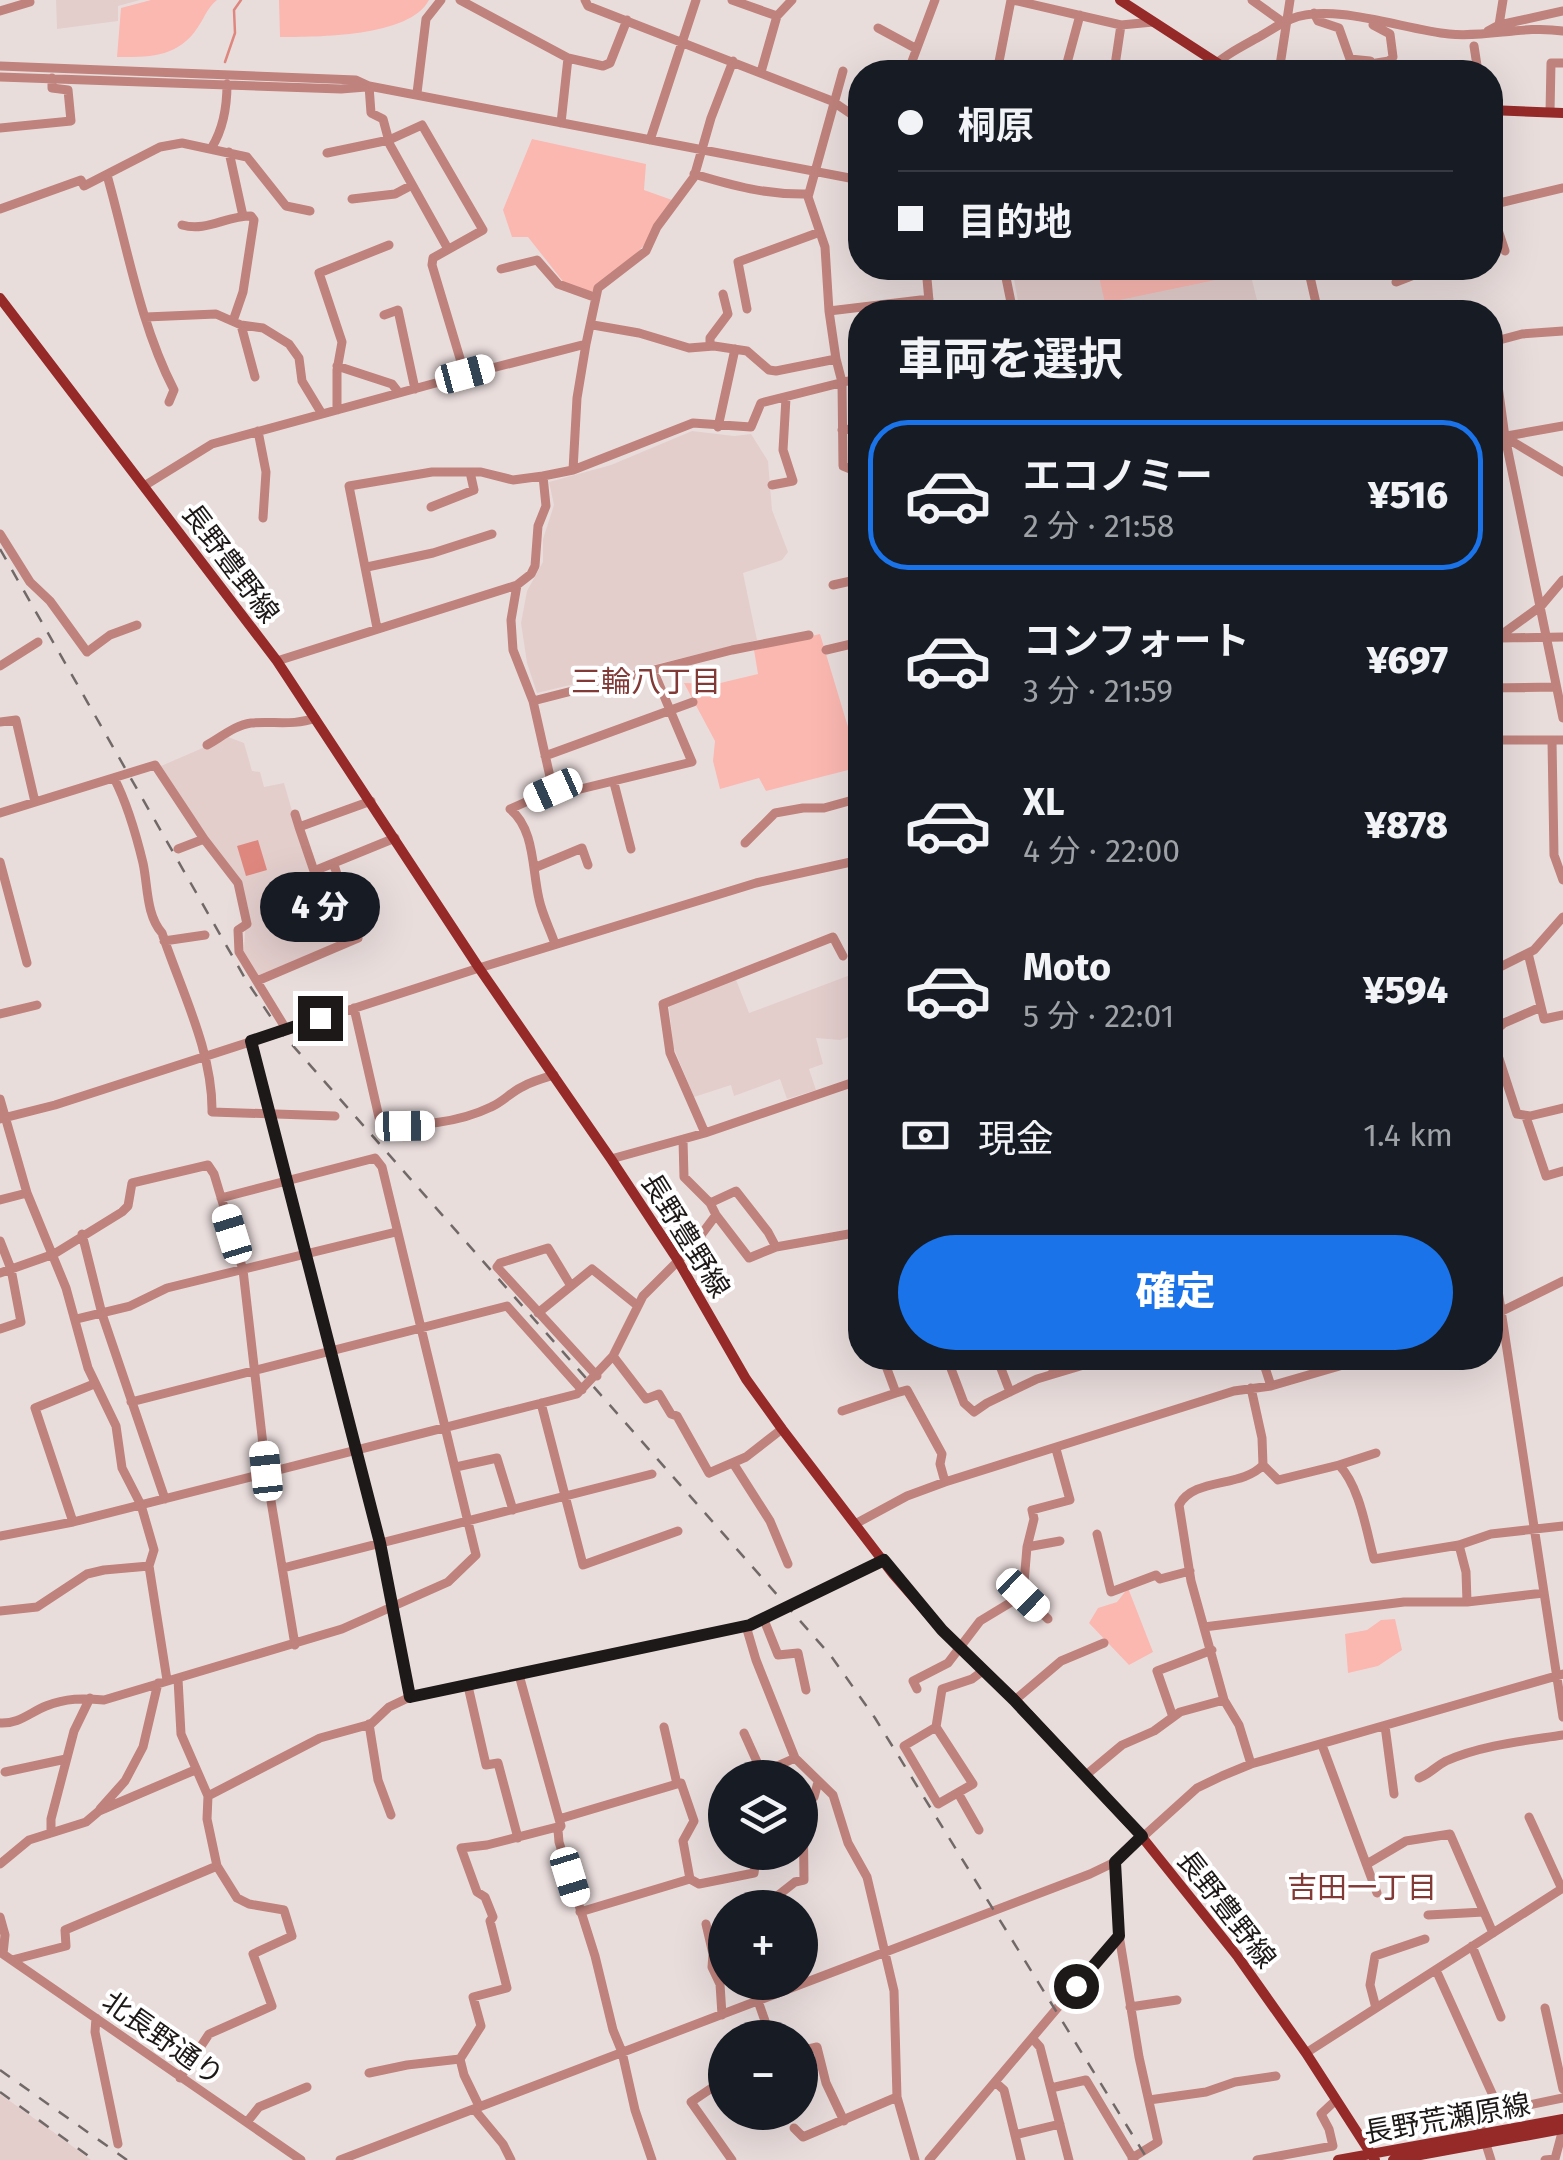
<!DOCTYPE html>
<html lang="ja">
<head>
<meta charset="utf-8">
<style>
	:root { --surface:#171b24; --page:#20242c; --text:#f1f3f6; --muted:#9ea1a6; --line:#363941; --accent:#1a73e8 }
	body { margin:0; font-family:"Fira Sans","Noto Sans JP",sans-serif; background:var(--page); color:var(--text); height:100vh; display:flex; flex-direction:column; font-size:38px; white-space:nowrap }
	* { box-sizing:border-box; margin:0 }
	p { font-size:32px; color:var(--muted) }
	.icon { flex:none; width:55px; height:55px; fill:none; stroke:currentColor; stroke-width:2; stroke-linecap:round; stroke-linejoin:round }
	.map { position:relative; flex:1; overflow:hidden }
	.side { position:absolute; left:848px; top:300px; width:655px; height:1070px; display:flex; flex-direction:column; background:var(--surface); border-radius:40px; box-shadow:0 10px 40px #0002 }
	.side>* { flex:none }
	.guide { position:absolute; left:848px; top:60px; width:655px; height:220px; border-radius:40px; box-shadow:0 10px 40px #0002; display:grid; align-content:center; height:220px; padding:0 50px; background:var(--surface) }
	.controls { position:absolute; left:708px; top:1760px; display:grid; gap:20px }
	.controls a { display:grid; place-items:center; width:110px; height:110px; border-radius:50%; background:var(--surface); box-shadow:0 10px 40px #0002; font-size:50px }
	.end { position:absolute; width:45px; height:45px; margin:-22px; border:12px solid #1d1918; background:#fff; box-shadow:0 0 0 5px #fff }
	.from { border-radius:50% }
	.bubble { position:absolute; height:70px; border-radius:35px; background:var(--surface); box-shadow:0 10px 40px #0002; font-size:32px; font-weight:800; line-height:70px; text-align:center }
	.car { position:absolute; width:30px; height:60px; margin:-30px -15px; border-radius:12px; box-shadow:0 0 8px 2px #0007; background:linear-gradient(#fff 24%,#345 0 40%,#fff 0 76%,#345 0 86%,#fff 0) }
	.guide b { display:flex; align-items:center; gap:35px; height:95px; font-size:38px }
	.guide b+b { border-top:2px solid var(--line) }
	.guide i { width:25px; height:25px; background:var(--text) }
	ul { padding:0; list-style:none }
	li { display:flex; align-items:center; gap:30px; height:150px; margin:0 20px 15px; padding:0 30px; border:5px solid transparent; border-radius:40px }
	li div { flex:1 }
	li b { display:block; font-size:38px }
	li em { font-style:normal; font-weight:800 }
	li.on { border-color:var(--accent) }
	li>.icon { width:90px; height:90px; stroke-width:1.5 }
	h2 { padding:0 50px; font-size:45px; line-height:120px }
	.pay { display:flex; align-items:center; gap:25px; height:110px; padding:0 50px; font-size:38px }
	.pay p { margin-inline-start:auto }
	.primary-button { display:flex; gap:20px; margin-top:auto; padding:20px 50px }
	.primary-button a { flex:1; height:115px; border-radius:60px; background:var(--accent); color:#fff; font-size:40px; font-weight:800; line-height:115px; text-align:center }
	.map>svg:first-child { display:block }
</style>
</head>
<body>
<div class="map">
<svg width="1563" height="2160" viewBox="0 0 1563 2160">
	<rect width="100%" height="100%" fill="#e9dddc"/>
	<path fill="#e3cecc" d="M56,0H140L118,6V21L57,29Z
		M1012,268H1249L1260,312H1020Z
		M692,431L734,436L751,434L768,461L772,510L788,552L782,560L743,573L757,640L537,693L527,663L521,623L527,591L543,562V539L554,505L549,482L611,465Z
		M228,737L244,743L252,771L260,772L264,787L284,783L311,877L332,869L353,936L257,976L244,951L245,930L251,926L240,879L207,837L161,766Z
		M860,967V1033L840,1040L816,1038L823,1064L809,1069L816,1090L787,1099L780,1079L734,1096L731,1085L694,1097L673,1046L669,1006L735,977L749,1013L853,974Z
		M0,2094L52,2131L91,2160H0Z"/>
	<path fill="#fbb8b1" d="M151,0H217C207,8 205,17 198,27C178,58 149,57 117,57L121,8Z
		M279,0H429C410,37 317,37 280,37Z
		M532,139L646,164L644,190L672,200L645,244L629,262L590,293L565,284L528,237H512L503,210Z
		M1097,268H1247L1249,273L1105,303Z
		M820,634L860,767L766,791L759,778L720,789L713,761L715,741L684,683L716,684L758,674L754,650Z
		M1128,1588L1153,1652L1129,1665L1089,1623L1098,1608L1117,1602Z
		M1395,1619L1402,1650L1378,1666L1348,1673L1345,1634L1367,1630L1381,1620Z"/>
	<path fill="#de877f" d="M258,840L267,870L246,876L237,846Z"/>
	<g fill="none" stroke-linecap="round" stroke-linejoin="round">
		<path stroke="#de877f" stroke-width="2.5" d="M225,62L235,33L234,10L241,0"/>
		<path stroke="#bf827c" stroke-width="9" d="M460,0L568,58
			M585,0L588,6L832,101L860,120
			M732,0L777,16
			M1013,0L1121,25L1153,22
			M1252,0L1284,23
			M0,11L30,2
			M1314,13L1318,21L1339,28L1350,59L1370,61V72
			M1499,25L1503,0
			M878,28L915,48
			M1488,31L1499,25L1563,11
			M1474,46L1478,72
			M1067,63L1080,15
			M1370,64L1389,61L1393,57L1390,34L1373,25L1374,20
			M0,66L356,80L369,86L860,180
			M761,72L777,16L792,0
			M908,72L935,0
			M997,72L1011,0
			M1114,72L1121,25
			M1207,72C1221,57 1239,48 1257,38C1268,32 1279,24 1291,19C1333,2 1405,30 1449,34C1488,38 1523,25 1563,31
			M1279,72L1290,0
			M0,77L341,89L366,87
			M369,86L371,113L383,119L390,145L448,249
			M417,93L426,19L441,0
			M1550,112L1551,63H1563
			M561,123L568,58L603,66L610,63L627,20
			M0,128L71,121L68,90L52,88V78
			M650,140L696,0
			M212,147C223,129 227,105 227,84
			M229,152L243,216
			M694,174C734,186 767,195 808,194
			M107,175C127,246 140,324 174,390L169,402
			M352,199L395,194L412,185
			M1491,205L1563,188
			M1490,206L1505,251
			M0,209L81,180L84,186L160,147L182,143L247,157L286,206L310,211
			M182,225C207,232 225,216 251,216L254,220L243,292L233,321
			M926,268L930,312
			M1004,268L1013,312
			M1308,268L1318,312
			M1442,268L1454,275L1455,268
			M501,269L537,260L558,284L594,297
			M1396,282L1432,268
			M747,309L738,262L820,232
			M829,311L929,299
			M384,315L398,310L415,389
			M146,317L216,314L241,325L263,328L289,344L299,358L302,381L322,414
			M241,325L255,377
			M593,325L639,333L689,348L714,346L747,351L769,370L776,371L836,359L842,382L843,466L860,473
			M1563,331L1522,334L1492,342L1505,437L1563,718
			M586,344L598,288L646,251L657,227L694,177L711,118L733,61
			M710,346V338L728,314L723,294
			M836,359L829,311L825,247L808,197L843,71
			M337,366L392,384L399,393
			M337,410V370L342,342L319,273L389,245
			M718,427L735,349
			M842,430L860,428
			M258,431L266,472L263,518
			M1505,437L1563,472
			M1490,439L1563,426
			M573,470L693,423L751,427L761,403L860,378
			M772,485L793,481L783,450L786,398
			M144,486L212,444L465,375L432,265L433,258L483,230L422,125L389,140L327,153
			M431,507L474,490L470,472
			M0,534L30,582L50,601L87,652L110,635L137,625
			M367,567L433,553L492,534
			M517,585L511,620L513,650L533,701L553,790
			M833,585L860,579
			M1490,596L1498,638
			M377,628L349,486L432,472H481L513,480L543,476
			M1501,638L1563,637
			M1490,643L1541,606L1563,580
			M826,650L860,642
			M277,661L517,585L531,574L535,566L538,526L546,506L543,476L573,470L577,398L586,344L465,375
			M0,666L38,642
			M1490,688L1556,687
			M533,701L732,650L809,635
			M0,722L16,720L35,802
			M1490,740H1563
			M1552,741L1554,855L1563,880
			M207,745C220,738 235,725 251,723C273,721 294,726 315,718
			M545,756L693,702
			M114,778C128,805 136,834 143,863C148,886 146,915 162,933C181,990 213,1052 212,1112L335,1116
			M614,783L631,849
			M0,813L155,765L204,839L238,883L247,924L238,930L239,952L286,1029
			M295,814L299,827L371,801
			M299,827L314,871L395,838
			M745,843L775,813L803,808H824L860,798
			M178,849L204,839
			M0,862L27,963
			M534,868L582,848L588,865
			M164,941L205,935
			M555,944C550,929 542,914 539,899C532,870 535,829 510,809L553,790L560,794L692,762L653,670
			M1528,953L1544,1019L1563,1015
			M1490,972L1534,950L1563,917
			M257,981L358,938L334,865
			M354,1008L381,1126C419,1125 456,1124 491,1107C503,1102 512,1091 524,1086C533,1081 544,1078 554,1075
			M0,1014L37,1005
			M1491,1034L1517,1114L1530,1116L1563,1108
			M1490,1035L1504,1023L1541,1007
			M251,1041L380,1543L410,1697
			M0,1099L27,1193L66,1288L88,1368L116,1426L122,1468L141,1505L154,1550L149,1566L167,1680
			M1526,1117L1546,1176L1563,1171
			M0,1119L55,1105L479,968L756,883L860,860
			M705,1133L670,1053L663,1004L833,937L843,956
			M683,1140L684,1177L710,1203
			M611,1159L705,1133L860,1080
			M0,1200L27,1193
			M716,1215L710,1203L736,1191L768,1232L776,1247
			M82,1234L102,1314L165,1499
			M1490,1238L1563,1717
			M0,1241L11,1269L21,1322L0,1329
			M0,1273L54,1254L122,1212L128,1206L132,1183L208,1165L214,1174L243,1270L266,1471L295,1645
			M571,1286L548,1248L500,1263L497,1267L597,1376
			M538,1313L592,1269L638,1306
			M1490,1317L1563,1281
			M76,1319L130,1306L167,1288L396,1232
			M613,1356L646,1399L659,1394L671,1414L677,1416L709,1473L746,1457L782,1429
			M883,1358L896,1393L907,1390L942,1454L940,1464L945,1482
			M947,1358L964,1403L974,1412L987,1403L1037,1379L1107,1358
			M997,1358L1010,1392
			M1050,1358L1054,1374
			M1262,1358L1271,1386
			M131,1402L507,1306L582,1390
			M541,1403L583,1565L678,1531
			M842,1411L896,1393
			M1056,1449L1070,1500L1032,1510L1034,1519L1027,1547L1060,1541
			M1376,1453L1339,1465C1360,1487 1366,1530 1374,1559L1459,1545L1491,1534L1563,1526
			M733,1463L770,1521L788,1564
			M1263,1465L1278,1480L1339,1465
			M456,1467L497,1458L513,1510
			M73,1522L35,1408L94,1384
			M857,1523L907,1496L945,1482L1234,1391L1271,1386L1367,1358
			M1097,1534L1111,1592L1156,1575L1160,1579L1190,1571
			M0,1536L73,1522L577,1394L613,1356L643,1296L692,1247L716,1215L749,1258L776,1247L860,1232
			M1459,1545L1466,1572L1467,1602
			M1027,1547L1023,1595L1048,1619
			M283,1568L652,1474
			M0,1611L37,1607L87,1574L104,1570L149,1566
			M764,1620L778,1655L798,1653L806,1690
			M746,1626L756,1660L795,1758
			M1204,1627L1404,1602H1467L1544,1593
			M519,1675L561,1826L558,1830L559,1842L595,1956L613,2030L622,2052L635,2110L652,2160
			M178,1679L181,1734L208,1796L207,1819L217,1866L237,1898L249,1904L284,1910L292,1936L253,1954L272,2006L209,2034L180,2078
			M468,1686L486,1765L498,1763L518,1838
			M917,1689L913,1681L948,1663L980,1621L1023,1595
			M1015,1700L1061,1661L1104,1643
			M1173,1717L1157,1671L1212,1650
			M0,1723C19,1724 29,1713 46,1706C66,1698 83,1698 104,1700L342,1629L448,1582L476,1555L382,1167L375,1158L221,1198
			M369,1724L378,1780L391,1815
			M1385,1726L1394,1794
			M936,1727L904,1746L938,1804L973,1784L936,1727L942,1689L972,1679L984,1670
			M744,1733L762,1773L795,1758L833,1795L848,1843L867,1877L894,1991L897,2097L915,2160
			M1322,1745L1377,1893
			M1251,1764L1239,1725L1224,1700L1191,1581L1179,1505C1194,1477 1242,1488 1263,1465L1262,1438L1251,1388
			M5,1772L66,1759
			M1086,1775L1122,1745L1154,1731L1180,1712L1224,1700
			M1419,1778C1430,1774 1436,1766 1446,1761C1482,1745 1524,1741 1563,1735
			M958,1793L979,1830
			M208,1796L320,1738L371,1724L389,1707L410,1697L751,1625L884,1561
			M800,1802L814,1797L818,1782
			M100,1809L125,1781L143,1747L158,1683
			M1529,1817L1562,1889
			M559,1819L677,1784L664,1727
			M51,1833V1819L74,1731L90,1698
			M0,1864L29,1840L86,1822L99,1811L195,1770
			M1367,1864L1406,1841L1450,1834L1493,1933
			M690,1879L699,1884L754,1873L757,1852
			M762,1908L795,1882L804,1880L803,1801
			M580,1912L690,1879L683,1841L694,1821L681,1783L677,1784
			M1428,1915L1484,1912
			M0,1917L5,1935L3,1954
			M706,1924L713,1954L712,1967L720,1984L722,2015
			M1119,1935L1139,2057L1158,2142L1132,2158
			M1472,1946L1501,2017
			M0,1952L301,2160
			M12,1960L66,1946L65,1930L217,1866
			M1436,1970L1500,2111
			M758,2001L771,2038
			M1130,2007L1177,2000
			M1376,2008L1370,1985L1375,1956L1425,1939
			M1545,2008L1563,2089
			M96,2018L95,2032L118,2144
			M1032,2038L1040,2047L1069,2160
			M800,2051L817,2047L826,2083L844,2121
			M1306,2053L1563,1888
			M460,2059L464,2075L479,2106
			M369,2073L407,2065L460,2059L481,2026L473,1997L507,1988L490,1921L493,1917L485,1897L477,1892L461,1848L487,1845L561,1826
			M725,2079L691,2102L732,2160
			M995,2082L1004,2090L1021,2160
			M1051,2088L1086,2080L1134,2160
			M1149,2100L1206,2092L1235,2082L1276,2076
			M474,2109L503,2144L511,2160
			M247,2122L259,2107L307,2087
			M794,2128L803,2137L897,2097
			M1015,2135L1060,2124
			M340,2160C590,2064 840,1968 1090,1874L1115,1862L1197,1788L1222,1776L1251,1764L1563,1674
			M929,2160L1119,1935L1115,1862
			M1257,2160L1333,2146L1329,2129L1321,2114L1336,2100
			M1491,2160L1478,2119L1485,2114L1563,2098
			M1545,2160L1555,2159L1563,2129"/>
		<path stroke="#962a29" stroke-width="10" d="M1120,0L1231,72
			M1490,110L1563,113
			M0,298L277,661L479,968L611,1159L677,1259L746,1379L782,1429L893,1574L942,1630L1015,1700L1142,1837L1238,1957L1306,2053L1375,2160
			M1338,2160L1563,2119
			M1393,2160L1563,2129"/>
		<path stroke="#716968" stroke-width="2.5" stroke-dasharray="12 12" stroke-linecap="butt" d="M0,549L246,980L280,1031L831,1656L875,1718L1148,2160
			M0,2070L127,2160
			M0,2092L94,2160"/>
	</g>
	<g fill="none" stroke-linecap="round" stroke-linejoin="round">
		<path stroke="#1d1918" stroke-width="12" d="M320,1018L251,1041L380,1543L410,1697L750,1625L884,1560L942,1630L1014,1700L1142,1836L1115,1862L1119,1936L1076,1986"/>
	</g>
	<g text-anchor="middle" stroke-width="8" stroke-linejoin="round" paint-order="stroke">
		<g font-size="28" fill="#1d1918" stroke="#fff">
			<text transform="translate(231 563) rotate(53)" y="10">長野豊野線</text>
			<text transform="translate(686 1235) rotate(58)" y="10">長野豊野線</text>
			<text transform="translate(1227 1909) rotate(52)" y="10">長野豊野線</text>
			<text transform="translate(163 2038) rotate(35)" y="10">北長野通り</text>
			<text transform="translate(1447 2118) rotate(-10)" y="10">長野荒瀬原線</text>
		</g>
		<g font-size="30" fill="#823a36" stroke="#fff">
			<text x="646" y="692">三輪八丁目</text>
			<text x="1362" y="1898">吉田一丁目</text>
		</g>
	</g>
</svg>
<div class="controls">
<a><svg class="icon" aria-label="layers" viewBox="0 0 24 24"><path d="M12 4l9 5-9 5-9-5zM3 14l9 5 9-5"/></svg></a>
<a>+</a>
<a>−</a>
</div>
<i class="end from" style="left:1076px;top:1986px"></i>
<i class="end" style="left:320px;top:1018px"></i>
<div class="bubble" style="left:260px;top:872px;width:120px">4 分</div>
<i class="car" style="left:465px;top:374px;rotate:75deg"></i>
<i class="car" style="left:553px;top:790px;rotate:246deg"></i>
<i class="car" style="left:405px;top:1126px;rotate:89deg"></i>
<i class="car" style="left:232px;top:1234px;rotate:343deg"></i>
<i class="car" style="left:266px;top:1471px;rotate:354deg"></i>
<i class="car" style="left:1023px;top:1595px;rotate:134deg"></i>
<i class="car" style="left:570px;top:1877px;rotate:163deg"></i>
<div class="guide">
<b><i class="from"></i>桐原</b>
<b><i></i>目的地</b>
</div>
<section class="side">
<h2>車両を選択</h2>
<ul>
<li class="on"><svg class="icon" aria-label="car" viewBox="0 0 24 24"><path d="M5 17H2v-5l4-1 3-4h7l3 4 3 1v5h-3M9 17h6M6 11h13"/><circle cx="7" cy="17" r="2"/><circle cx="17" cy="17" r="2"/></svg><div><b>エコノミー</b><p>2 分 · 21:58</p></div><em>¥516</em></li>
<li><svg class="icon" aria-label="car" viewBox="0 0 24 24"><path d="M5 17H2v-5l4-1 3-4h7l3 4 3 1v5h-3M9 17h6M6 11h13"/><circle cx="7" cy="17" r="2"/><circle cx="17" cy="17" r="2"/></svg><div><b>コンフォート</b><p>3 分 · 21:59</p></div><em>¥697</em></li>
<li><svg class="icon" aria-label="car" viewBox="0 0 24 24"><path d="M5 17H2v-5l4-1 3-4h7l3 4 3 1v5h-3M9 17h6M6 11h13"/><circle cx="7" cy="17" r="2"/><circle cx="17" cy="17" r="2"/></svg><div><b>XL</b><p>4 分 · 22:00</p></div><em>¥878</em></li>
<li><svg class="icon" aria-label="car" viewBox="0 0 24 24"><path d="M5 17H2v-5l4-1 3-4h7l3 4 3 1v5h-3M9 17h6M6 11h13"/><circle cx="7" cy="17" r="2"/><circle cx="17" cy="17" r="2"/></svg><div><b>Moto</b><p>5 分 · 22:01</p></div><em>¥594</em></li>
</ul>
<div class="pay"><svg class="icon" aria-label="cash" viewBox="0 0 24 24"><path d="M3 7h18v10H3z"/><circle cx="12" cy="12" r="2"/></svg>現金<p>1.4 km</p></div>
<div class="primary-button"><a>確定</a></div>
</section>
</div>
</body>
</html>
